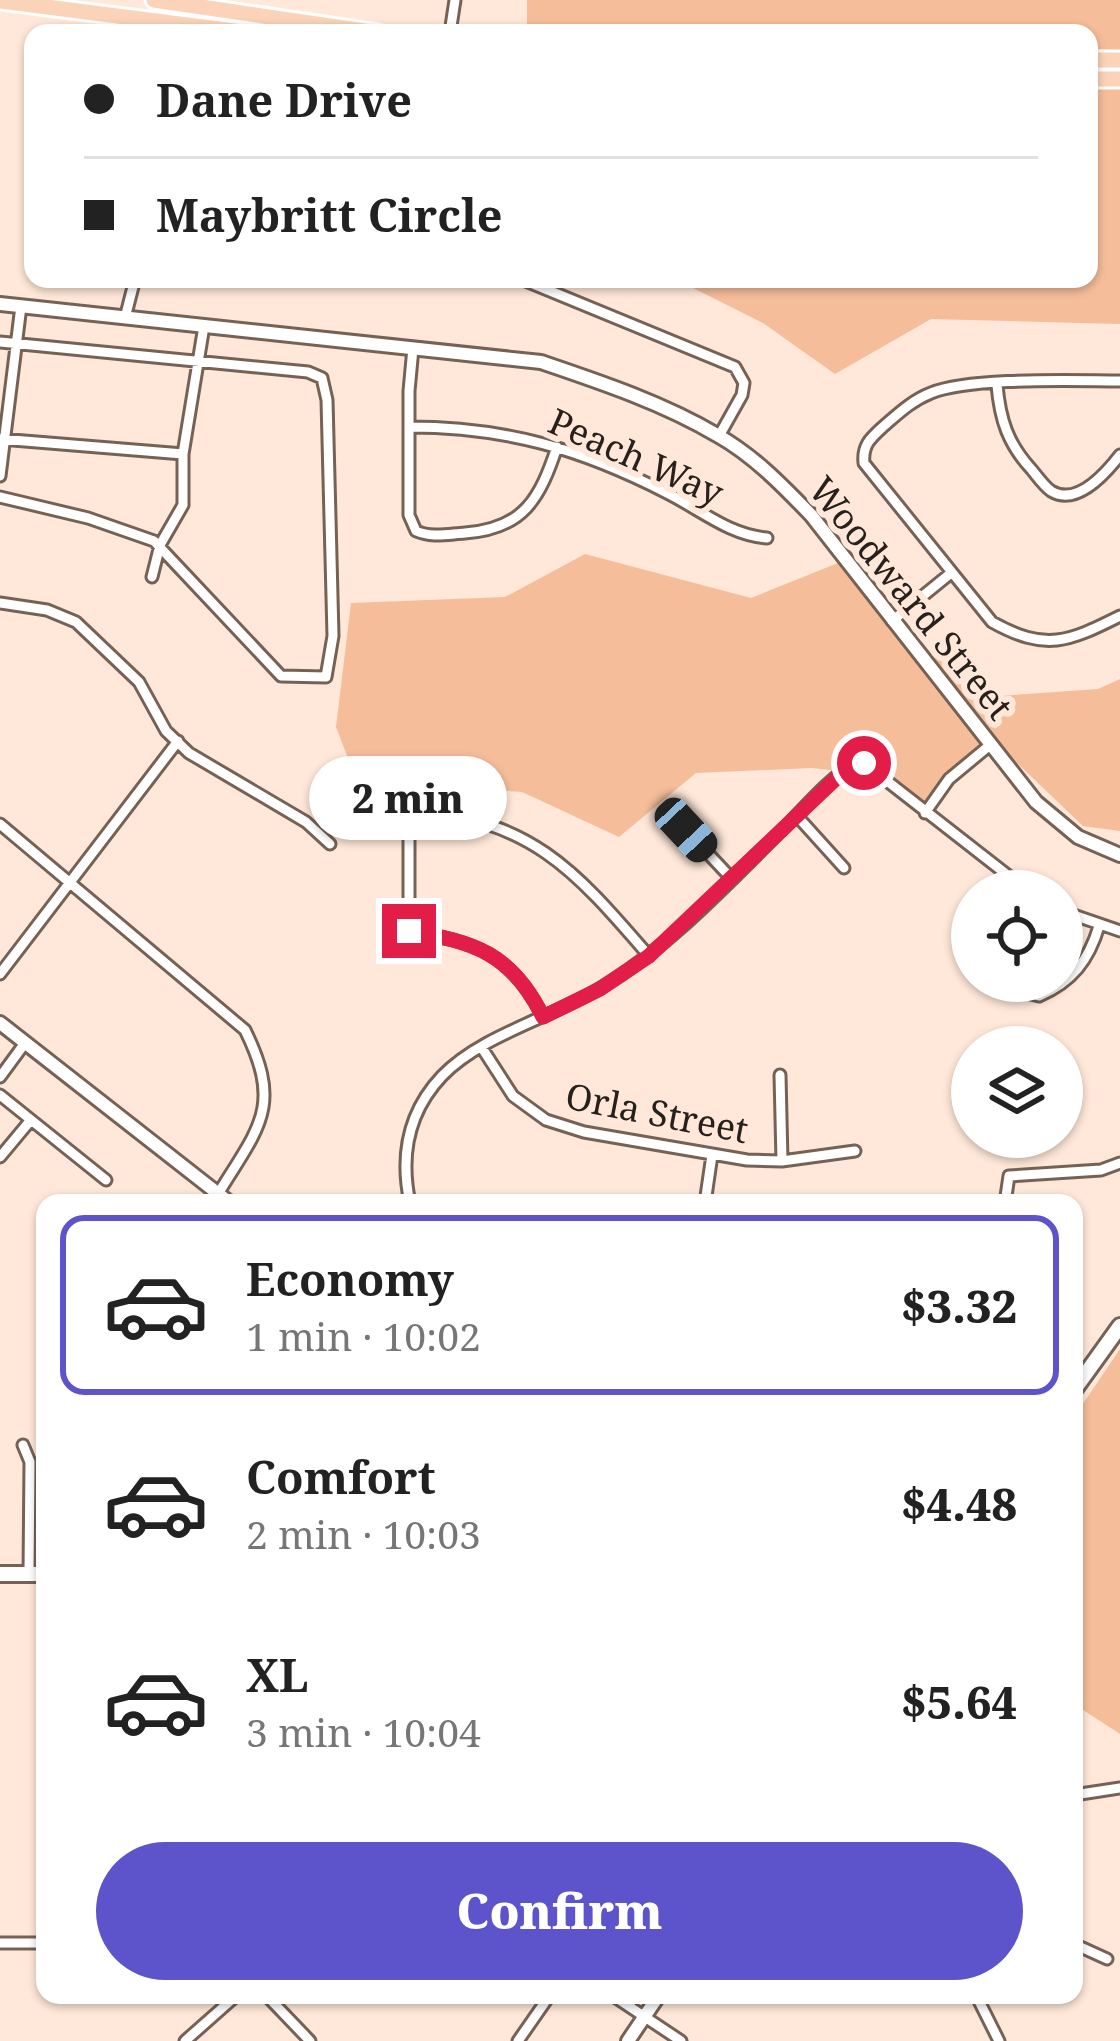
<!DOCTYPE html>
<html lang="en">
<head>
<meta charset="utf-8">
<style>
	:root { --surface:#fff; --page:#f6f6f6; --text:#222; --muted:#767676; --line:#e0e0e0; --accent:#5d53cb }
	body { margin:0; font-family:"Noto Serif",serif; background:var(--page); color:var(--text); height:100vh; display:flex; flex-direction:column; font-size:45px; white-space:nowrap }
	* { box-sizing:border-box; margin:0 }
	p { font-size:39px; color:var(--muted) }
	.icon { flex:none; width:66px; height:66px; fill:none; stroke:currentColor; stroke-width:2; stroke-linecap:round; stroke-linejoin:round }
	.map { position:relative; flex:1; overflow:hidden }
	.panel { position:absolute; left:36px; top:1194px; width:1047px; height:810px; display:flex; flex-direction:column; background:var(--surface); border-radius:24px; box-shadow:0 3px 9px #0004 }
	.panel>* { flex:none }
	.top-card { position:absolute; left:24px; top:24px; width:1074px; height:264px; border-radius:24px; box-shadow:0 3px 9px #0004; display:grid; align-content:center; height:264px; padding:0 60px; background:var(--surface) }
	.tools { position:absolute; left:951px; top:870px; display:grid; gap:24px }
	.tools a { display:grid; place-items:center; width:132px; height:132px; border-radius:50%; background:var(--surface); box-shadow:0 3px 9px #0004; font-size:60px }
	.end { position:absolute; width:54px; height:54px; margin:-27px; border:15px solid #e11d48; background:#fff; box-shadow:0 0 0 6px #fff }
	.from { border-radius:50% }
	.bubble { position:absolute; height:84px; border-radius:42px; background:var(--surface); box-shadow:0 3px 9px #0004; font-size:39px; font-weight:800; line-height:84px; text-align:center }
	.car { position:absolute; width:36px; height:72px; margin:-36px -18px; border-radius:15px; box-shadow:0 0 9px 3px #0007; background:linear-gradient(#222 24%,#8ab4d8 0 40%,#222 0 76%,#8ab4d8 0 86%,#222 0) }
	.top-card b { display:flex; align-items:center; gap:42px; height:114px; font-size:45px }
	.top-card b+b { border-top:3px solid var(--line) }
	.top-card i { width:30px; height:30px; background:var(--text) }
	ul { padding:21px 0 0; list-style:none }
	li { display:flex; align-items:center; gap:36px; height:180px; margin:0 24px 18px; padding:0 36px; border:6px solid transparent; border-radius:24px }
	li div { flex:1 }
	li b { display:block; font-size:45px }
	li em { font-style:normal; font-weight:800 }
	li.selected { border-color:var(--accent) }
	li>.icon { width:108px; height:108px; stroke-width:1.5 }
	.action { display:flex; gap:24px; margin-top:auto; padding:24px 60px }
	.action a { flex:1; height:138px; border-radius:72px; background:var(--accent); color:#fff; font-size:48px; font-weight:800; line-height:138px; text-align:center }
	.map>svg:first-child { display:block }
</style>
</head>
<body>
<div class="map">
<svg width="1120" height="2041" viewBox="0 0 1120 2041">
	<rect width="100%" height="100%" fill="#ffe8d9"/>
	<path fill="#f5bd9a" d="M527,0H1120V50L1089,49V33H527Z
		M98,7L331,33H92Z
		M1089,53L1120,54V324L931,319L835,374L763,323L675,279H1089Z
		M585,554L751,598L838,563L902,634L943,660L985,697L1098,689L1120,679V831L1083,826L973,721L990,745L955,773L925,812L876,775L812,768L696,773L619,837L522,792L356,779L336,727L351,603L505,597Z
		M1120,1349V1734L1074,1704V1417Z"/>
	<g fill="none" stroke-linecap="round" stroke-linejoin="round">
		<g stroke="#766255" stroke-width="15">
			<path id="minor" d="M450,33L455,0
				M521,279L735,367L744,383L742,395L719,436
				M125,318L135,279
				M0,342L308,372L322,378L327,400L333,636L326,677L281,676L154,541L88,518L0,497
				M413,348L409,391V515L416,531C432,538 448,534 465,533C524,529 540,498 557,447
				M1120,381C1074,381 971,377 931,393C913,400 900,412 885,425C872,437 862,444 864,463L992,622C1046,652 1068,642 1120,616
				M997,385C1000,420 1008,444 1032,470C1037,476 1044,486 1051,491C1077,507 1106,473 1120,455
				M409,427C506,427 581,449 667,493C701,510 729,535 767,538
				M0,439L183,454
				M0,476L21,306
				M152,577L160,545L183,505V454L204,326
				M0,603L47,610L76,622L139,682L166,731L189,753L306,822L330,844
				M892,621L951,573
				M925,813L949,779L990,745
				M797,816L844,868
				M0,824L245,1030C283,1107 259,1127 218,1194
				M686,830L732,879
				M1062,911L1120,931
				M0,974L178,741
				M1010,989L1039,996C1072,982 1089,960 1099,926
				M543,1017C511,953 475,942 409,931V810C531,819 573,868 649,956
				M482,1048L513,1096L546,1120L584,1132L747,1160L782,1161L855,1151
				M780,1075L782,1161
				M0,1077L25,1043
				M0,1095L106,1180
				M0,1157L30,1121
				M410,1203C400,1156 408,1112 442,1076C481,1035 554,1017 602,987C670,946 725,886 781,831C804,809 828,778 856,763H864L1028,891
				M705,1203L712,1155
				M1005,1203L1009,1176L1101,1170L1120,1163
				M23,1445L30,1462L29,1574
				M1074,1795L1120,1788
				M0,1943H45
				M1074,1944L1107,1959
				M266,1995L310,2041
				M612,1995L681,2041
				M976,1995L999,2041
				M185,2041L237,1995
				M518,2041L550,1995"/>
		</g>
		<g stroke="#766255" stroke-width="18">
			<path id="tertiary" d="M0,304L541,362C600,382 663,403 717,435C753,455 783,486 811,515L1036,802L1078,837L1120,855
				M0,1023L230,1203
				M628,2041L659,1995"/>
		</g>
		<g stroke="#766255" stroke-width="20">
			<path id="secondary" d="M1074,1390L1120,1326
				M0,1574H45"/>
		</g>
		<g stroke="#fff" stroke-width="21">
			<path id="primary" d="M154,0L378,33
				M0,1L250,33
				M1089,60H1120
				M1089,79H1120"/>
		</g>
		<use href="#minor" stroke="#fff" stroke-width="9"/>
		<use href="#tertiary" stroke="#fff" stroke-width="12"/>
		<use href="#secondary" stroke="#fff" stroke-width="14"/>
		<use href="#primary" stroke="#fbd3b8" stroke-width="15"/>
	</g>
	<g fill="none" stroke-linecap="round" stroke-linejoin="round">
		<path stroke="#e11d48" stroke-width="15" d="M409,931C474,942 512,953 543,1017L600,989L649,956L846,769L864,763"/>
	</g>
	<g text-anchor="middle" stroke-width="12" stroke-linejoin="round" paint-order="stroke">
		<g font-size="36" fill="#28201b" stroke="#ffe8d9">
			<text transform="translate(636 457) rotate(24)" y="13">Peach Way</text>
			<text transform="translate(911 598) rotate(51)" y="13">Woodward Street</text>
			<text transform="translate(657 1113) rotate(11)" y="13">Orla Street</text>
		</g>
	</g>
</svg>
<div class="tools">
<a><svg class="icon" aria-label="locate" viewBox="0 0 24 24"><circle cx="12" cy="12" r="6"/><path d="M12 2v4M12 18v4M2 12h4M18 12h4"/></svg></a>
<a><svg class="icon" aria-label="layers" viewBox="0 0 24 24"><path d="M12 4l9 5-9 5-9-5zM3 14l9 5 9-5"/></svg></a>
</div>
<i class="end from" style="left:864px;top:763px"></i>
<i class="end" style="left:409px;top:931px"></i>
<div class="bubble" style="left:309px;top:756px;width:198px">2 min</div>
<i class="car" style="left:686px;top:830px;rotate:137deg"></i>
<div class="top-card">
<b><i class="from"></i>Dane Drive</b>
<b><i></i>Maybritt Circle</b>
</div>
<section class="panel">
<ul>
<li class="selected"><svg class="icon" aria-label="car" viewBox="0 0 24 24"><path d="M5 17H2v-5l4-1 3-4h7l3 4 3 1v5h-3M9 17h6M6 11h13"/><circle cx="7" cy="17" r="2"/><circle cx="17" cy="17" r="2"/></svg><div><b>Economy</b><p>1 min · 10:02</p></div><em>$3.32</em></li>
<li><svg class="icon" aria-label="car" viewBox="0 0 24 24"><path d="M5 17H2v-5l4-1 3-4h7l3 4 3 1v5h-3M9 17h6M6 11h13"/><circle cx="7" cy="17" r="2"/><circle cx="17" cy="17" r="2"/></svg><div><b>Comfort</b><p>2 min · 10:03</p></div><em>$4.48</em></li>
<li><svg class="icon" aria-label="car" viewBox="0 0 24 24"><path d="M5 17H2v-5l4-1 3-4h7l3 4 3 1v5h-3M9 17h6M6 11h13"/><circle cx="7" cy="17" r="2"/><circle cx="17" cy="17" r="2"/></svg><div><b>XL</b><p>3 min · 10:04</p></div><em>$5.64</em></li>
</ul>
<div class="action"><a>Confirm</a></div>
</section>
</div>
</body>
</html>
